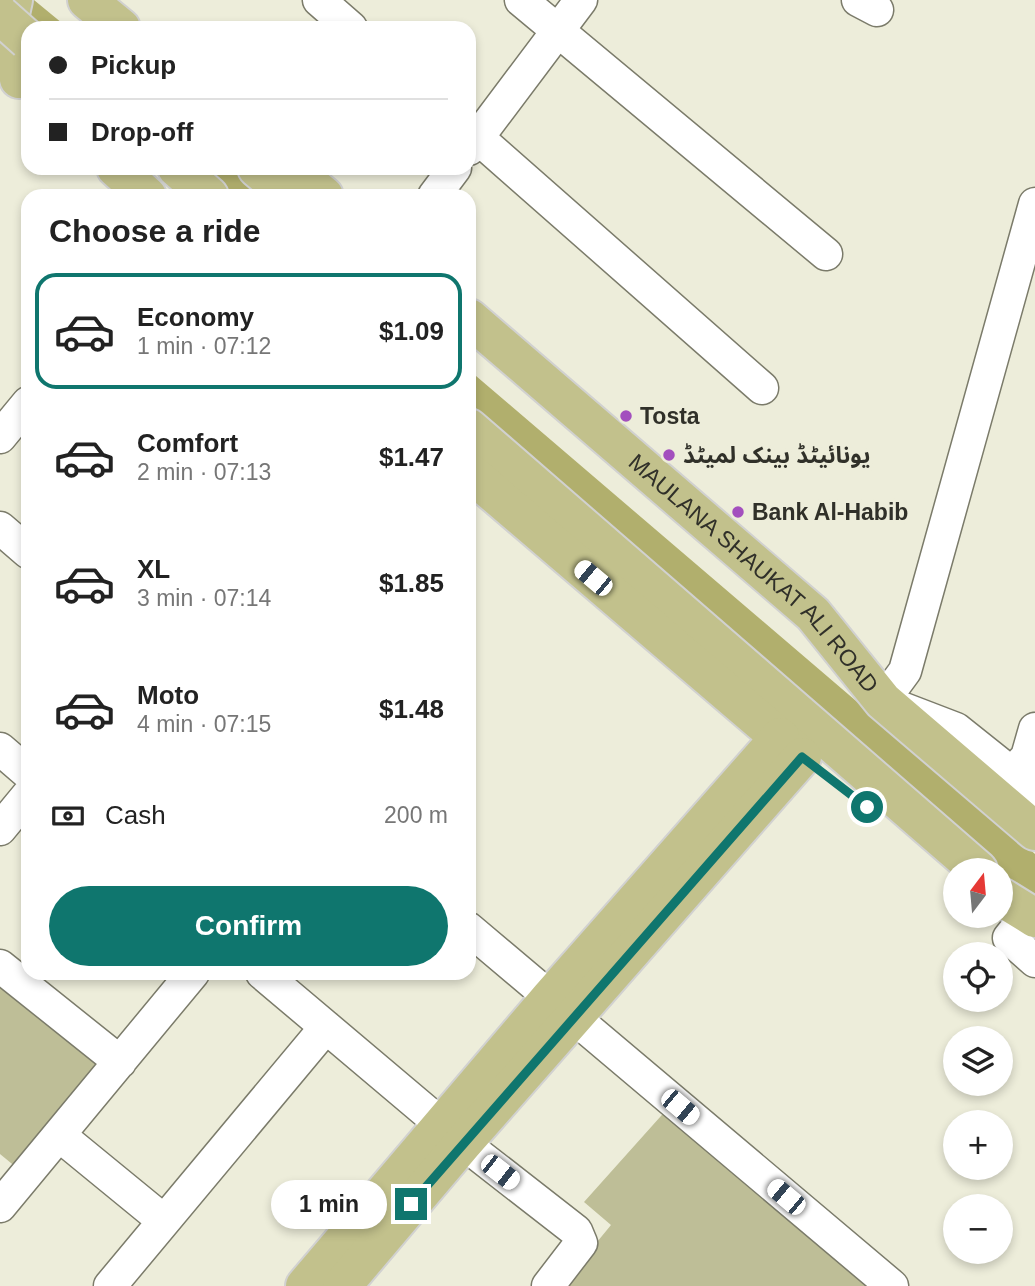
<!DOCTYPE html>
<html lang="en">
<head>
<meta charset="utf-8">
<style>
	:root { --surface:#fff; --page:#f6f6f6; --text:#222; --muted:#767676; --line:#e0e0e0; --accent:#0f766e }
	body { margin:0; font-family:Arial,"Noto Sans Arabic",sans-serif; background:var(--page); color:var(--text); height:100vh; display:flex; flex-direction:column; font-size:26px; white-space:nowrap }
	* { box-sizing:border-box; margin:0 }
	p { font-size:23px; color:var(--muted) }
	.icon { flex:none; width:38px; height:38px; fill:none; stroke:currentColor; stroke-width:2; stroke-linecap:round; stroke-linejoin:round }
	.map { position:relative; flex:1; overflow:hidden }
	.side { position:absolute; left:21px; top:189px; width:455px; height:791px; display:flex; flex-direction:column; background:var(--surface); border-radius:21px; box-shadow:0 4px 10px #0003 }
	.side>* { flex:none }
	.hud { position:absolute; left:21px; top:21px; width:455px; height:154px; border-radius:21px; box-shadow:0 4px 10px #0003; display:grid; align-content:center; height:154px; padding:0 28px; background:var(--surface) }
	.needle { width:46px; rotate:16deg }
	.tools { position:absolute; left:943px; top:858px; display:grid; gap:14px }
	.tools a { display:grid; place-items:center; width:70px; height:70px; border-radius:50%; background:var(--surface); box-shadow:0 4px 10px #0003; font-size:35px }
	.end { position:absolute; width:32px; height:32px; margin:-16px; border:9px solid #0f766e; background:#fff; box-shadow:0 0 0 4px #fff }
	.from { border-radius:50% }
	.bubble { position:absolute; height:49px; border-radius:24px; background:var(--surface); box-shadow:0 4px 10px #0003; font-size:23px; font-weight:800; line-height:49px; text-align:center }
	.car { position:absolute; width:21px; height:42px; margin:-21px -10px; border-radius:9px; box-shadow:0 0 5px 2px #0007; background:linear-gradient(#fff 24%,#345 0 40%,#fff 0 76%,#345 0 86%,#fff 0) }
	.hud b { display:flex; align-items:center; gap:24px; height:66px; font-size:26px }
	.hud b+b { border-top:2px solid var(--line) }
	.hud i { width:18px; height:18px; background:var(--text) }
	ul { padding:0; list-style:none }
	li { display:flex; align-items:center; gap:21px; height:116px; margin:0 14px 10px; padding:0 14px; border:4px solid transparent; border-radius:21px }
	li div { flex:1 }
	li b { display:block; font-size:26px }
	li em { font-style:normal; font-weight:800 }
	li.active { border-color:var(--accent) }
	li>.icon { width:63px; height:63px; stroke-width:1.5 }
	h2 { padding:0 28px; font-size:32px; line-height:84px }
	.pay { display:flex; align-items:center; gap:18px; height:77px; padding:0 28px; font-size:26px }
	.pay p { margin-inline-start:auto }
	.button { display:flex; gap:14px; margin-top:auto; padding:14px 28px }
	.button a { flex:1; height:80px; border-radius:42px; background:var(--accent); color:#fff; font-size:28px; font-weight:800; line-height:80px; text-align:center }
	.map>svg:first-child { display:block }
</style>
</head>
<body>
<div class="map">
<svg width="1035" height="1286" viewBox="0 0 1035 1286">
	<rect width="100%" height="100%" fill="#ededda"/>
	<path fill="#bebe97" d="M0,981L101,1061L17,1168L0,1154Z
		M669,1107L883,1286H561L611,1225L584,1202Z"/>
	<path fill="#b1af6d" d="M0,0H34L68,28H28Z
		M180,168H235L267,196H212Z
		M469,370L1035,854V901L469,415Z"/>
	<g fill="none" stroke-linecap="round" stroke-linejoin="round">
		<g stroke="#7b7b6a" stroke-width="35">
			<path id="minor" d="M319,0L351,28
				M521,0L826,254
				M858,0L877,10
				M469,130L762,388
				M469,149L581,0
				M434,196L455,168
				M1035,204L905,671L883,701L956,729L1035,792
				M0,437L28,403
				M0,528L28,552
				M0,749L28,773
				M1012,773L1027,757L1035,729
				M0,829L28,795
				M1029,913L1009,938L1035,961
				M469,929L892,1286
				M0,966L120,1062
				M262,973L442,1125
				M59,1135L164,1221
				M463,1143L576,1231L581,1243L548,1286
				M0,1206L193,973
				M110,1286L326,1027"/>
		</g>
		<g stroke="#d1d1d0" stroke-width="42">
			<g id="major">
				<path d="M13,0L8,23L19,79"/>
				<path d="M87,0L121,28"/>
				<path d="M116,168L147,196"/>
				<path d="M177,168L209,196"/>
				<path d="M257,168L290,196"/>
				<path d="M290,168L324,196"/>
				<path id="s1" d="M469,318L813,614L883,701L1035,831"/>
				<path d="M469,428L978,870"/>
				<path d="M469,472L800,755"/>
				<path d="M1001,897L1035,918"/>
				<path d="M305,1286L550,998L780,737"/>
				<path d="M342,1286L463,1143L802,757"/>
			</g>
		</g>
		<use href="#minor" stroke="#fff" stroke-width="32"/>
		<use href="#major" stroke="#c2c18c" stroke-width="38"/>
		<g stroke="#d1d1d0" stroke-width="42" stroke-linecap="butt">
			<path id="major-bridge" d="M0,15L28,40"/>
		</g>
		<use href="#major-bridge" stroke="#c2c18c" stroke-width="38"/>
	</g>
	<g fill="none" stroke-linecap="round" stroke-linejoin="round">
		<path stroke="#0f766e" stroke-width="9" d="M411,1204L802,757L867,807"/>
	</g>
	<g fill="#a34fbe" stroke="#ededda" stroke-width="2.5">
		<circle cx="626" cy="416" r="7"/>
		<circle cx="669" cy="455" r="7"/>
		<circle cx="738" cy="512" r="7"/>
	</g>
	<g text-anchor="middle" stroke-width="7" stroke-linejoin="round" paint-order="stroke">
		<g font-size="23" font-weight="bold" fill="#303029" stroke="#ededda" text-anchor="start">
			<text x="640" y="424">Tosta</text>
			<text x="683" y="463">یونائیٹڈ بینک لمیٹڈ</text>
			<text x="752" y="520">Bank Al-Habib</text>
		</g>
		<g font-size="23" fill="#303029" stroke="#ededda">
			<text dy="8" stroke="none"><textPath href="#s1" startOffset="383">MAULANA SHAUKAT ALI ROAD</textPath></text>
		</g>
	</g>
</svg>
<div class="tools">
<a><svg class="needle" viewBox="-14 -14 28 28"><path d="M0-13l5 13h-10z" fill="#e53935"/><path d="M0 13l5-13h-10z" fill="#767676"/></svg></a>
<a><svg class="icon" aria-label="locate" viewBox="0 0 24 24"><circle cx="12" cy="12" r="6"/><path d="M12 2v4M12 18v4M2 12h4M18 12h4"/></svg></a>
<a><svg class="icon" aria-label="layers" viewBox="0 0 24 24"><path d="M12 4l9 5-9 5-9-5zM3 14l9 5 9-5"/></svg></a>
<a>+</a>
<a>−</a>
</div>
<i class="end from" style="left:867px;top:807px"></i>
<i class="end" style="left:411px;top:1204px"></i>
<div class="bubble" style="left:271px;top:1180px;width:116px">1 min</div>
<i class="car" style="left:593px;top:578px;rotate:310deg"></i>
<i class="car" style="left:680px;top:1107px;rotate:130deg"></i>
<i class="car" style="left:500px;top:1172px;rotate:128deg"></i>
<i class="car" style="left:786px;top:1197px;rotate:310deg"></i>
<div class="hud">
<b><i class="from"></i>Pickup</b>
<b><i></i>Drop-off</b>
</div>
<section class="side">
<h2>Choose a ride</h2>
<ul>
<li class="active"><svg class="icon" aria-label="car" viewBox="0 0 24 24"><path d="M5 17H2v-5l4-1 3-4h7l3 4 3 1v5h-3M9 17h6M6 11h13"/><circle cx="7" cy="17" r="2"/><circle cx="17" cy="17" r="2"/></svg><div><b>Economy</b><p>1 min · 07:12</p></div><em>$1.09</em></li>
<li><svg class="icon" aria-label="car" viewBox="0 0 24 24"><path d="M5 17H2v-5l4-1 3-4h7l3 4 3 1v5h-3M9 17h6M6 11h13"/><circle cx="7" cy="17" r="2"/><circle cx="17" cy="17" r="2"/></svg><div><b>Comfort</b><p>2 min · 07:13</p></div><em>$1.47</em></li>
<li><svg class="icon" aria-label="car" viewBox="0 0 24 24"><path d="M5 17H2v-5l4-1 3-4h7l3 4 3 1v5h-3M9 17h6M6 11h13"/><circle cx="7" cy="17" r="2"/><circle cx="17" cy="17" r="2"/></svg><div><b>XL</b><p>3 min · 07:14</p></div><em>$1.85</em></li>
<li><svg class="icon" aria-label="car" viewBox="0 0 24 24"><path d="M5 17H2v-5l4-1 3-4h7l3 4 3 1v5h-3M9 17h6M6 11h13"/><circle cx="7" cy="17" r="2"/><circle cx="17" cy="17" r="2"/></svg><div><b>Moto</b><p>4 min · 07:15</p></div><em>$1.48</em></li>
</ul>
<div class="pay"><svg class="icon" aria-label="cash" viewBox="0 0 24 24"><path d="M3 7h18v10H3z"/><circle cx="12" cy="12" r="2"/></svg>Cash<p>200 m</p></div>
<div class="button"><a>Confirm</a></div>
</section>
</div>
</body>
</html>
